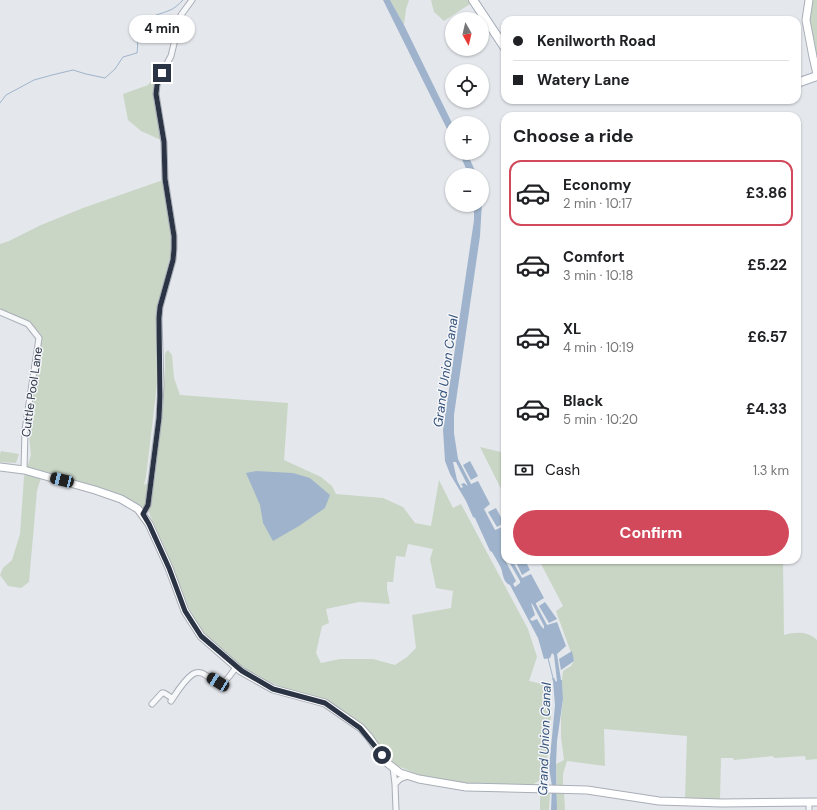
<!DOCTYPE html>
<html lang="en">
<head>
<meta charset="utf-8">
<style>
	:root { --surface:#fff; --page:#f2f2f2; --text:#202124; --muted:#757577; --line:#e0e0e0; --accent:#d1495b }
	body { margin:0; font-family:"DM Sans",sans-serif; background:var(--page); color:var(--text); height:100vh; display:flex; flex-direction:column; font-size:15px; white-space:nowrap }
	* { box-sizing:border-box; margin:0 }
	p { font-size:13px; color:var(--muted) }
	.icon { flex:none; width:22px; height:22px; fill:none; stroke:currentColor; stroke-width:2; stroke-linecap:round; stroke-linejoin:round }
	.map { position:relative; flex:1; overflow:hidden }
	.details { position:absolute; left:501px; top:112px; width:300px; height:452px; display:flex; flex-direction:column; background:var(--surface); border-radius:12px; box-shadow:0 1px 3px #0004 }
	.details>* { flex:none }
	.hud { position:absolute; left:501px; top:16px; width:300px; height:88px; border-radius:12px; box-shadow:0 1px 3px #0004; display:grid; align-content:center; height:88px; padding:0 12px; background:var(--surface) }
	.needle { width:26px; rotate:172deg }
	.fabs { position:absolute; left:445px; top:12px; display:grid; gap:8px }
	.fabs a { display:grid; place-items:center; width:44px; height:44px; border-radius:50%; background:var(--surface); box-shadow:0 1px 3px #0004; font-size:20px }
	.end { position:absolute; width:18px; height:18px; margin:-9px; border:5px solid #2b3445; background:#fff; box-shadow:0 0 0 2px #fff }
	.from { border-radius:50% }
	.bubble { position:absolute; height:28px; border-radius:14px; background:var(--surface); box-shadow:0 1px 3px #0004; font-size:13px; font-weight:700; line-height:28px; text-align:center }
	.car { position:absolute; width:12px; height:24px; margin:-12px -6px; border-radius:5px; box-shadow:0 0 3px 1px #0007; background:linear-gradient(#222 24%,#8ab4d8 0 40%,#222 0 76%,#8ab4d8 0 86%,#222 0) }
	.hud b { display:flex; align-items:center; gap:14px; height:38px; font-size:15px }
	.hud b+b { border-top:1px solid var(--line) }
	.hud i { width:10px; height:10px; background:var(--text) }
	ul { padding:0; list-style:none }
	li { display:flex; align-items:center; gap:12px; height:66px; margin:0 8px 6px; padding:0 4px; border:2px solid transparent; border-radius:12px }
	li div { flex:1 }
	li b { display:block; font-size:15px }
	li em { font-style:normal; font-weight:700 }
	li.selected { border-color:var(--accent) }
	li>.icon { width:36px; height:36px; stroke-width:1.5 }
	h2 { padding:0 12px; font-size:18px; line-height:48px }
	.pay { display:flex; align-items:center; gap:10px; height:44px; padding:0 12px; font-size:15px }
	.pay p { margin-inline-start:auto }
	.primary-button { display:flex; gap:8px; margin-top:auto; padding:8px 12px }
	.primary-button a { flex:1; height:46px; border-radius:24px; background:var(--accent); color:#fff; font-size:16px; font-weight:700; line-height:46px; text-align:center }
	.map>svg:first-child { display:block }
</style>
</head>
<body>
<div class="map">
<svg width="817" height="810" viewBox="0 0 817 810">
	<rect width="100%" height="100%" fill="#e4e7ec"/>
	<path fill="#c9d6c5" fill-rule="evenodd" d="M390,0H409L406,9L404,25Z
		M431,0H468L470,4L444,21L434,12Z
		M812,0H817V63L809,20Z
		M158,74C151,95 157,119 161,140L141,131L128,120L123,94L148,85Z
		M163,180L170,220L171,253L158,304L157,326L158,376L146,477L144,485L155,479L165,372V353L168,350L172,355L174,378L180,395L288,403L284,460L321,477L332,486L336,494L383,498L403,507L415,523L431,526L439,480L453,508L461,504L528,629L537,657L529,681L542,684L549,683L551,716L547,761L542,779L532,785L470,784L422,776L393,764L362,725L337,707L314,696L286,689L251,674L230,658L209,639L199,628L178,586L148,510L133,501L60,475L43,471L37,491L29,582L21,588L8,586L0,575L3,568L12,560L20,534L24,477L31,455L28,424L42,336C30,320 18,317 0,309V244L9,241L41,225L83,208ZM408,544L433,549L430,559L436,588L453,591L451,608L412,615L416,648L407,657L395,665L373,659H340L321,663L316,653L322,626L329,623L326,609L359,602L390,604L387,589V582H393L396,556L405,557Z
		M480,447L505,453V497Z
		M1,451L19,454L16,463L0,462V454Z
		M539,560H783L784,635C796,632 807,631 817,640V759L806,760L805,756L774,758L773,756L734,760L733,758H721L720,800L685,799L687,736L604,729L605,766L567,761L563,774V786L557,785L556,764L564,760L561,737V717L563,699L562,680L563,671L571,666L574,661L556,611L563,606Z
		M540,790L550,791L549,810H540Z
		M557,792H564L565,810H557Z"/>
	<path fill="#9fb4cc" fill-rule="evenodd" d="M383,0H390L404,25L452,123V139Z
		M459,153H467L477,175H469Z
		M482,203L480,236L454,415V433L458,459L471,484L478,481L490,504L484,509L495,530L502,527L505,533V560L516,581L513,584L515,587L520,583V581L508,560H512L522,578L531,574L544,598L536,603V604L547,625L557,622L566,646L557,654L561,680H562L563,699L557,741L556,764L557,810H551L552,786L549,768L555,705L553,681L552,678H554L556,682L557,681L554,655L552,653L550,658L544,659L538,638L510,585C503,582 503,574 501,568C498,562 495,557 492,552L490,551L475,518L473,517L466,501L450,474L445,461L443,430L474,220V205H482ZM453,462H456L468,486L464,483L461,484L463,487L461,488L457,480ZM531,603L533,605L544,626V629L541,626L537,619L532,621L530,619L535,615Z
		M470,461L478,476L471,480L463,465Z
		M256,471L293,473L310,478L330,495L325,508L299,526L273,541L263,523L260,505L246,473Z
		M496,508L504,523L497,527L488,512Z
		M515,560H525L530,570L522,575Z
		M545,602L557,619L549,623L539,606Z
		M572,651L574,661L561,670L559,659Z"/>
	<g fill="none" stroke-linecap="round" stroke-linejoin="round">
		<path stroke="#9fb4cc" stroke-width="1" d="M0,103L6,95L34,80L52,75L73,70L86,74L105,78L115,69L123,57L137,53C138,48 137,36 139,32C145,16 155,16 168,11C174,9 178,5 183,0
			M548,658L553,678"/>
		<g stroke="#a9aeb7" stroke-width="7">
			<path id="street" d="M0,312L28,324L39,338L25,430L24,470
				M143,514L148,505L159,418L161,385L159,319L160,307L173,260L174,249V236L165,179L164,143L156,94L157,85L162,73L171,56L181,15L192,0
				M171,701C177,692 184,680 193,674C204,667 212,685 221,683C227,682 233,671 236,667
				M152,704L162,693H164L172,698
				M393,768L395,784
				M809,802V810
				M396,810L395,784L400,779L408,776"/>
		</g>
		<g stroke="#a9aeb7" stroke-width="9">
			<path id="secondary" d="M809,0L806,20L813,57L817,74
				M0,467L24,470L95,490L121,499L138,509L149,524L169,568L185,611L201,636L241,671L273,689L325,703L335,710L361,728L369,737L386,762L400,773L419,779L466,787L587,790L659,801L722,803L817,802"/>
		</g>
		<g stroke="#a3abb8" stroke-width="10">
			<path id="primary" d="M473,0L505,48
				M797,83L817,76"/>
		</g>
		<use href="#street" stroke="#f7f8fa" stroke-width="5"/>
		<use href="#secondary" stroke="#fff" stroke-width="7"/>
		<use href="#primary" stroke="#fff" stroke-width="8"/>
	</g>
	<g fill="none" stroke-linecap="round" stroke-linejoin="round">
		<path stroke="#2b3445" stroke-width="5" d="M162,73L157,85L156,94L164,142L165,179L174,236V249L173,260L160,307L159,318L160,396L159,418L148,505L143,514L149,524L169,568L185,611L201,636L242,671L273,689L325,703L360,728L382,755"/>
	</g>
	<g text-anchor="middle" stroke-width="3" stroke-linejoin="round" paint-order="stroke">
		<g font-size="12" fill="#2b3445" stroke="#f4f6f9">
			<text transform="translate(32 392) rotate(-82)" y="4">Cuttle Pool Lane</text>
		</g>
		<g font-size="13" font-style="italic" fill="#34527a" stroke="#f4f6f9">
			<text transform="translate(445 371) rotate(-82)" y="5">Grand Union Canal</text>
			<text transform="translate(544 739) rotate(-88)" y="5">Grand Union Canal</text>
		</g>
	</g>
</svg>
<div class="fabs">
<a><svg class="needle" viewBox="-14 -14 28 28"><path d="M0-13l5 13h-10z" fill="#e53935"/><path d="M0 13l5-13h-10z" fill="#757577"/></svg></a>
<a><svg class="icon" aria-label="locate" viewBox="0 0 24 24"><circle cx="12" cy="12" r="6"/><path d="M12 2v4M12 18v4M2 12h4M18 12h4"/></svg></a>
<a>+</a>
<a>−</a>
</div>
<i class="end from" style="left:382px;top:755px"></i>
<i class="end" style="left:162px;top:73px"></i>
<div class="bubble" style="left:129px;top:15px;width:66px">4 min</div>
<i class="car" style="left:62px;top:480px;rotate:284deg"></i>
<i class="car" style="left:218px;top:682px;rotate:302deg"></i>
<div class="hud">
<b><i class="from"></i>Kenilworth Road</b>
<b><i></i>Watery Lane</b>
</div>
<section class="details">
<h2>Choose a ride</h2>
<ul>
<li class="selected"><svg class="icon" aria-label="car" viewBox="0 0 24 24"><path d="M5 17H2v-5l4-1 3-4h7l3 4 3 1v5h-3M9 17h6M6 11h13"/><circle cx="7" cy="17" r="2"/><circle cx="17" cy="17" r="2"/></svg><div><b>Economy</b><p>2 min · 10:17</p></div><em>£3.86</em></li>
<li><svg class="icon" aria-label="car" viewBox="0 0 24 24"><path d="M5 17H2v-5l4-1 3-4h7l3 4 3 1v5h-3M9 17h6M6 11h13"/><circle cx="7" cy="17" r="2"/><circle cx="17" cy="17" r="2"/></svg><div><b>Comfort</b><p>3 min · 10:18</p></div><em>£5.22</em></li>
<li><svg class="icon" aria-label="car" viewBox="0 0 24 24"><path d="M5 17H2v-5l4-1 3-4h7l3 4 3 1v5h-3M9 17h6M6 11h13"/><circle cx="7" cy="17" r="2"/><circle cx="17" cy="17" r="2"/></svg><div><b>XL</b><p>4 min · 10:19</p></div><em>£6.57</em></li>
<li><svg class="icon" aria-label="car" viewBox="0 0 24 24"><path d="M5 17H2v-5l4-1 3-4h7l3 4 3 1v5h-3M9 17h6M6 11h13"/><circle cx="7" cy="17" r="2"/><circle cx="17" cy="17" r="2"/></svg><div><b>Black</b><p>5 min · 10:20</p></div><em>£4.33</em></li>
</ul>
<div class="pay"><svg class="icon" aria-label="cash" viewBox="0 0 24 24"><path d="M3 7h18v10H3z"/><circle cx="12" cy="12" r="2"/></svg>Cash<p>1.3 km</p></div>
<div class="primary-button"><a>Confirm</a></div>
</section>
</div>
</body>
</html>
